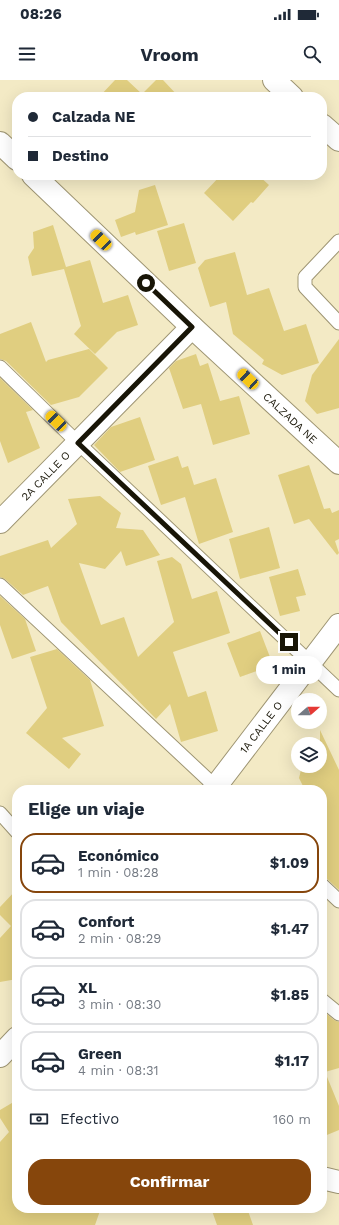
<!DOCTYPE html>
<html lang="es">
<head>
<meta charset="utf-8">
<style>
	:root { --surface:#fff; --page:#f6f6f7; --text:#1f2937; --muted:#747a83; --line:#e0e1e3; --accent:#86460c }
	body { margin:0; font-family:"Work Sans",sans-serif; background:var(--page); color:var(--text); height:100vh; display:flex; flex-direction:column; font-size:15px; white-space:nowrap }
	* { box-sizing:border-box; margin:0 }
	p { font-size:13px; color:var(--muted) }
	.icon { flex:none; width:22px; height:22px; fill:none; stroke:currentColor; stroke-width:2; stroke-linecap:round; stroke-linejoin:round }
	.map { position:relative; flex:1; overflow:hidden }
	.panel { position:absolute; left:12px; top:705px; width:315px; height:428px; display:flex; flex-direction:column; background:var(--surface); border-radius:16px; box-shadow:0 4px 16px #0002 }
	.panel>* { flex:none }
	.guide { position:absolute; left:12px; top:12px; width:315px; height:88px; border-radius:16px; box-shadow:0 4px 16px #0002; display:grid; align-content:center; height:88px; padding:0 16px; background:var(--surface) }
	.needle { width:26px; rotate:70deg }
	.fabs { position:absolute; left:291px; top:613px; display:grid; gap:8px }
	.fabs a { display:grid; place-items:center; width:36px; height:36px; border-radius:50%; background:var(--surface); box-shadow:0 4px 16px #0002; font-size:20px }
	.end { position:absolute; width:18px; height:18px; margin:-9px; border:5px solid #181507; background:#fff; box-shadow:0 0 0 2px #fff }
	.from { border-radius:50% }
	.bubble { position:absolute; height:28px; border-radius:14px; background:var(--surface); box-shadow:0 4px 16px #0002; font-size:13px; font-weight:700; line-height:28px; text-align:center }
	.car { position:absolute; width:12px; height:24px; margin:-12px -6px; border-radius:5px; box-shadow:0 0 3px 1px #0007; background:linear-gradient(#f5c518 24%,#345 0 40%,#f5c518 0 76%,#345 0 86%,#f5c518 0) }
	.guide b { display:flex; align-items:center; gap:14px; height:38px; font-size:15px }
	.guide b+b { border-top:1px solid var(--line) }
	.guide i { width:10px; height:10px; background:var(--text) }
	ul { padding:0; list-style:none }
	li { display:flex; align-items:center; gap:12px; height:60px; margin:0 8px 6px; padding:0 8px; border:2px solid var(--line); border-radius:16px }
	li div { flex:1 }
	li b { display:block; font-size:15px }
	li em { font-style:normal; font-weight:700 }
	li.selected { border-color:var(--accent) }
	li>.icon { width:36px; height:36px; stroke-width:1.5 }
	h2 { padding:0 16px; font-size:18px; line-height:48px }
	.pay { display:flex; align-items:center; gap:10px; height:44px; padding:0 16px; font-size:15px }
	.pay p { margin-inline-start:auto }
	.button { display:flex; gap:8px; margin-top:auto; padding:8px 16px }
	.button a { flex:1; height:46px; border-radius:16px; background:var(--accent); color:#fff; font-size:16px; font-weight:700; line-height:46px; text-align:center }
	.status { display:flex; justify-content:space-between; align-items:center; height:28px; padding:0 20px; background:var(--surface); direction:ltr }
	.status svg { height:11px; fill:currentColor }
	header { display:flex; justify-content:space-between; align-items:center; height:52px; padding:0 16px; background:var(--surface); font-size:18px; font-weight:700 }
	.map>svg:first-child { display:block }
</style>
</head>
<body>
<div class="status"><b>08:26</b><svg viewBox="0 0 49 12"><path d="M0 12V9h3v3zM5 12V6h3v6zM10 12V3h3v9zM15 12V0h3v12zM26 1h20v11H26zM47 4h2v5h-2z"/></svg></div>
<header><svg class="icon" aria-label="menu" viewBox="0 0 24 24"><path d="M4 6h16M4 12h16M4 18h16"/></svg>Vroom<svg class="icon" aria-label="search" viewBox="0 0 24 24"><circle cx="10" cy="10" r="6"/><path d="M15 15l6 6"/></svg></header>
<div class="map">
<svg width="339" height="1145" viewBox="0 0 339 1145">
	<rect width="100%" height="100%" fill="#f3eac5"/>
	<path fill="#e0ce80" d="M115,0H127L142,14L156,0H163L179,17H99Z
		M221,95H258L269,105L253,123L251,122L233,141L204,113Z
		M155,105L168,145L136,155L135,152L121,157L115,140L135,132L139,110Z
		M184,143L196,183L169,191L157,151Z
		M53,145L66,187L90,180L103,223L128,215L138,245L117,252L95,274L74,254L81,246L64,189L32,196L28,177L34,168L33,152Z
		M235,172L247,215L269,208L284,251L306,244L319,283L282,295L262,284L264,280L233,254L226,222L210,227L198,188L205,180Z
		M31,242L46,282L48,280L89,269L108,288L79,317L51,325L6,281L0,279V254Z
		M339,259V328L317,334L305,321L312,295Z
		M196,274L200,286L208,283L220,321L239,316L250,354L213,365L201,324L183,329L169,288L176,281Z
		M0,298L33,330L26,332L40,368L8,383L0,361Z
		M140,337L155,380L120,392L94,365L111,347Z
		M178,376L182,388L188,386L194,405L216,398L233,452L199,464L185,417L161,425L148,386Z
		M309,385L324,429L330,428L332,433L339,430V459L335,461L339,473L337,475L309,439L294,444L278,395Z
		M100,416L121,433L116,448L143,450L160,475L126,486L121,471L105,489L79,483L101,545L124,537L138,577L174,542L157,481L172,477L181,484L192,519L217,511L230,553L173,572L188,617L206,611L218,651L181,662L170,624L156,639L61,542L48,506L23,515L5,499L0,497V476L48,460L51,468L77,444L68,419Z
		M269,447L280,488L240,499L229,459Z
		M298,489L306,515L296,517L300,531L280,536L269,497Z
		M0,516L25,539L36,571L12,579L0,545Z
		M260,551L273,585L240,597L227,563Z
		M57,569L90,600L104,646L62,658L81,674L69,689L26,653L47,628L30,577Z
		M320,650L339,690V810L322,794V710H305L299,698L302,686H320Z
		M17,809V899L0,902V858L11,846L0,835V827Z
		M322,930L334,940L339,942V988L325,992L339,1026V1050L322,1057Z
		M17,1020V1128H101L95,1145H0V1062L9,1052L0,1038V1030Z
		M211,1128H247L253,1145H217Z"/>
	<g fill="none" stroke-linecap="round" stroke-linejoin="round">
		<g stroke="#9e9573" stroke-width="15">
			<path id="service" d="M339,161L305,197V207L339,243
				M0,287L78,363L339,610
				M0,505L219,710
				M0,733L17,752
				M322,805L339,821
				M322,920L339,934"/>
		</g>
		<g stroke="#9e9573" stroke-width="24">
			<g id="minor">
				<path d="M274,0L292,17"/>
				<path d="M322,45L339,60"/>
				<path d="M0,63L17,79"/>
				<path id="s1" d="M33,95L192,247L339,383"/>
				<path id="s2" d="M0,442L192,247"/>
				<path id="s3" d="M213,710L339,545"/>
				<path d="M0,976L17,958"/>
				<path d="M322,1098L339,1102"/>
			</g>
		</g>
		<use href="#service" stroke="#fff" stroke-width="13"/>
		<use href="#minor" stroke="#fff" stroke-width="22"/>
	</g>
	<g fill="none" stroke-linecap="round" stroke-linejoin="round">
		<path stroke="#181507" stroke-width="5" d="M146,203L192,247L78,363L289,562"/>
	</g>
	<g text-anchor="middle" stroke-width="3" stroke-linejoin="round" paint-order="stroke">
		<g font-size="11" fill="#181507" stroke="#fef7d9">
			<text dy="4" stroke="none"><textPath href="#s1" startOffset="354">CALZADA NE</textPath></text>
			<text dy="4" stroke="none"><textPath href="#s2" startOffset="65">2A CALLE O</textPath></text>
			<text dy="4" stroke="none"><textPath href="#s3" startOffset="79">1A CALLE O</textPath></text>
		</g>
	</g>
</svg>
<div class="fabs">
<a><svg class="needle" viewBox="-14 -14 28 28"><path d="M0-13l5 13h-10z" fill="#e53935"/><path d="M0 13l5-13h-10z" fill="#747a83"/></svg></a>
<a><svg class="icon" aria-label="layers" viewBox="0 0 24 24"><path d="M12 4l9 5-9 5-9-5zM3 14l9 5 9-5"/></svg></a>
</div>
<i class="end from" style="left:146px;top:203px"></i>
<i class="end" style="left:289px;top:562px"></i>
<div class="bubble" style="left:256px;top:576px;width:66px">1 min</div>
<i class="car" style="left:101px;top:160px;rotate:314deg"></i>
<i class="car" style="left:248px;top:299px;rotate:313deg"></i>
<i class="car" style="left:56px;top:341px;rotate:314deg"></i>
<div class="guide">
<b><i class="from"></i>Calzada NE</b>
<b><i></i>Destino</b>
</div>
<section class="panel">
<h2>Elige un viaje</h2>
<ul>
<li class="selected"><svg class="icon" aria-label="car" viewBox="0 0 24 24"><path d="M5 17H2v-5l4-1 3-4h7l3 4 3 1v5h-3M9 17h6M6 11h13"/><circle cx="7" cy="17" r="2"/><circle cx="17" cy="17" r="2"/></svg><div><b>Económico</b><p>1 min · 08:28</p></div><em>$1.09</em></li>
<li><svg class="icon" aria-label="car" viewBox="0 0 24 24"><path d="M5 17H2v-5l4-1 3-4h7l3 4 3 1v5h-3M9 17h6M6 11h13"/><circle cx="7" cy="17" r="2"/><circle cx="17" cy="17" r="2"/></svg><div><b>Confort</b><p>2 min · 08:29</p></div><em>$1.47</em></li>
<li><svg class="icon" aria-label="car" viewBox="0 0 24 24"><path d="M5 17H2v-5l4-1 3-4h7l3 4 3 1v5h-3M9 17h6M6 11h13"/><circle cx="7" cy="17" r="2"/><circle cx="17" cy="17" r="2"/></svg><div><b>XL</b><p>3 min · 08:30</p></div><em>$1.85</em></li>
<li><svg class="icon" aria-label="car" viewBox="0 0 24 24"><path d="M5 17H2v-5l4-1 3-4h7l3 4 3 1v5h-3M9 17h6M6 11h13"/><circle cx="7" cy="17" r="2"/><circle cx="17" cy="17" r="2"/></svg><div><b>Green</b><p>4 min · 08:31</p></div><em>$1.17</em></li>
</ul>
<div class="pay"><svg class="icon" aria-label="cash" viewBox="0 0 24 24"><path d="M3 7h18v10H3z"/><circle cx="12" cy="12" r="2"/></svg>Efectivo<p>160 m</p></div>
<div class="button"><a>Confirmar</a></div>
</section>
</div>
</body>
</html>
